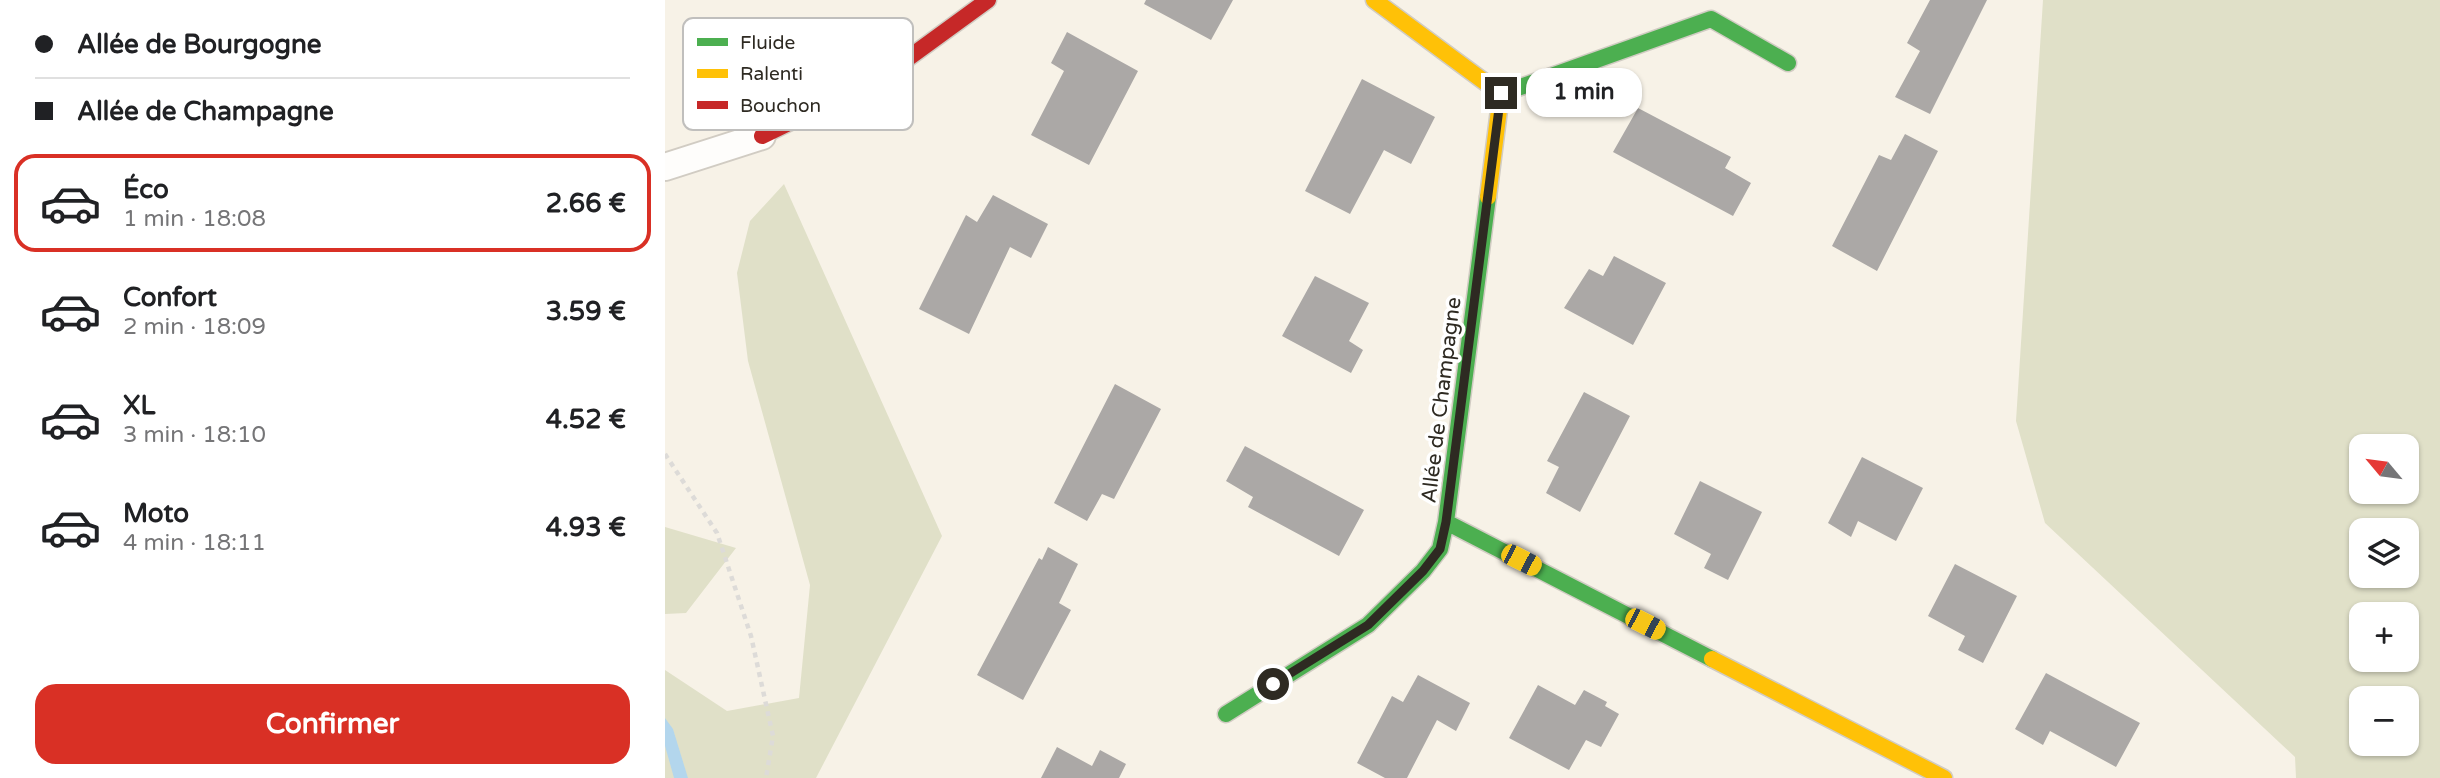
<!DOCTYPE html>
<html lang="fr">
<head>
<meta charset="utf-8">
<style>
	:root { --surface:#fff; --page:#f6f6f6; --text:#202124; --muted:#757577; --line:#e0e0e0; --accent:#d93025 }
	body { margin:0; font-family:"Varela Round",sans-serif; background:var(--page); color:var(--text); height:100vh; display:flex; flex-direction:column; font-size:26px; white-space:nowrap }
	* { box-sizing:border-box; margin:0 }
	p { font-size:23px; color:var(--muted) }
	.icon { flex:none; width:38px; height:38px; fill:none; stroke:currentColor; stroke-width:2; stroke-linecap:round; stroke-linejoin:round }
	.map { position:relative; flex:1; overflow:hidden }
	.sheet { display:flex; flex-direction:column; background:var(--surface); width:665px }
	.sheet>* { flex:none }
	.banner { display:grid; align-content:center; height:154px; padding:0 35px; background:var(--surface) }
	.needle { width:46px; rotate:299deg }
	.controls { position:absolute; left:1684px; top:434px; display:grid; gap:14px }
	.controls a { display:grid; place-items:center; width:70px; height:70px; border-radius:14px; background:var(--surface); box-shadow:0 2px 5px #0004; font-size:35px }
	.end { position:absolute; width:32px; height:32px; margin:-16px; border:9px solid #2e2a22; background:#fff; box-shadow:0 0 0 4px #fff }
	.from { border-radius:50% }
	.bubble { position:absolute; height:49px; border-radius:21px; background:var(--surface); box-shadow:0 2px 5px #0004; font-size:23px; font-weight:700; line-height:49px; text-align:center }
	.car { position:absolute; width:21px; height:42px; margin:-21px -10px; border-radius:9px; box-shadow:0 0 5px 2px #0007; background:linear-gradient(#f5c518 24%,#345 0 40%,#f5c518 0 76%,#345 0 86%,#f5c518 0) }
	.banner b { display:flex; align-items:center; gap:24px; height:66px; font-size:26px }
	.banner b+b { border-top:2px solid var(--line) }
	.banner i { width:18px; height:18px; background:var(--text) }
	ul { padding:0; list-style:none }
	li { display:flex; align-items:center; gap:21px; height:98px; margin:0 14px 10px; padding:0 21px; border:4px solid transparent; border-radius:21px }
	li div { flex:1 }
	li b { display:block; font-size:26px }
	li em { font-style:normal; font-weight:700 }
	li.current { border-color:var(--accent) }
	li>.icon { width:63px; height:63px; stroke-width:1.5 }
	.cta { display:flex; gap:14px; margin-top:auto; padding:14px 35px }
	.cta a { flex:1; height:80px; border-radius:21px; background:var(--accent); color:#fff; font-size:28px; font-weight:700; line-height:80px; text-align:center }
	main { display:flex; flex:1; min-height:0 }
	.map>svg:first-child { display:block }
</style>
</head>
<body>
<main>
<section class="sheet">
<div class="banner">
<b><i class="from"></i>Allée de Bourgogne</b>
<b><i></i>Allée de Champagne</b>
</div>
<ul>
<li class="current"><svg class="icon" aria-label="car" viewBox="0 0 24 24"><path d="M5 17H2v-5l4-1 3-4h7l3 4 3 1v5h-3M9 17h6M6 11h13"/><circle cx="7" cy="17" r="2"/><circle cx="17" cy="17" r="2"/></svg><div><b>Éco</b><p>1 min · 18:08</p></div><em>2.66 €</em></li>
<li><svg class="icon" aria-label="car" viewBox="0 0 24 24"><path d="M5 17H2v-5l4-1 3-4h7l3 4 3 1v5h-3M9 17h6M6 11h13"/><circle cx="7" cy="17" r="2"/><circle cx="17" cy="17" r="2"/></svg><div><b>Confort</b><p>2 min · 18:09</p></div><em>3.59 €</em></li>
<li><svg class="icon" aria-label="car" viewBox="0 0 24 24"><path d="M5 17H2v-5l4-1 3-4h7l3 4 3 1v5h-3M9 17h6M6 11h13"/><circle cx="7" cy="17" r="2"/><circle cx="17" cy="17" r="2"/></svg><div><b>XL</b><p>3 min · 18:10</p></div><em>4.52 €</em></li>
<li><svg class="icon" aria-label="car" viewBox="0 0 24 24"><path d="M5 17H2v-5l4-1 3-4h7l3 4 3 1v5h-3M9 17h6M6 11h13"/><circle cx="7" cy="17" r="2"/><circle cx="17" cy="17" r="2"/></svg><div><b>Moto</b><p>4 min · 18:11</p></div><em>4.93 €</em></li>
</ul>
<div class="cta"><a>Confirmer</a></div>
</section>
<div class="map">
<svg width="1775" height="778" viewBox="0 0 1775 778">
	<rect width="100%" height="100%" fill="#f7f2e7"/>
	<path fill="#e0e0c8" fill-rule="evenodd" d="M1378,0H1775V778H1631L1630,757L1380,523L1351,421ZM1696,446H1741V492H1696ZM1696,530H1741V576H1696ZM1696,614H1741V660H1696ZM1696,698H1741V744H1696Z
		M119,184L277,536L151,778H0V670L62,711L134,698L145,585L83,361L72,273L85,221Z
		M0,527L71,548L21,613L0,614Z"/>
	<path fill="#b3d6ed" d="M0,718L8,729L23,778H9L0,746Z"/>
	<path fill="#aba8a6" d="M481,0H568L546,40L479,4Z
		M1265,0H1322L1265,114L1230,97L1255,51L1242,43Z
		M402,32L473,71L424,165L366,135L399,71L386,63Z
		M697,79L770,117L746,164L719,150L685,214L640,191Z
		M973,108L1066,157L1060,168L1086,183L1068,216L948,152Z
		M1240,134L1273,151L1212,271L1167,246L1214,155L1226,160Z
		M328,195L383,224L366,258L345,247L304,334L254,309L301,215L312,222Z
		M949,256L1001,283L968,345L899,308L924,269L938,276Z
		M650,276L704,303L684,341L698,350L686,373L617,336Z
		M450,384L496,409L449,499L437,494L422,521L389,503Z
		M919,392L965,416L915,512L881,493L894,467L882,461Z
		M580,446L699,510L674,556L583,507L588,497L561,481Z
		M1197,457L1258,488L1231,541L1193,521L1186,537L1163,523Z
		M1035,481L1097,512L1063,580L1039,568L1046,554L1009,534Z
		M383,547L413,564L394,603L406,610L358,700L312,675L374,558L377,560Z
		M1290,564L1352,596L1318,663L1293,650L1300,636L1263,616Z
		M1381,673L1475,723L1451,767L1385,731L1378,745L1350,729Z
		M753,675L805,703L791,731L772,720L742,778H720L692,763L727,696L738,702Z
		M873,685L910,705L919,690L942,702L940,706L954,714L936,747L921,740L904,770L844,738Z
		M392,747L427,766L435,750L461,764L454,778H376Z"/>
	<g fill="none" stroke-linecap="round" stroke-linejoin="round">
		<g stroke="#d1ccc3" stroke-width="30">
			<path id="lane" d="M0,167L97,136"/>
		</g>
		<g stroke="#d1ccc3" stroke-width="19">
			<path id="fast" d="M836,94L1046,19L1123,63
				M823,197L781,522L1047,659
				M561,714L703,625L758,571L775,549L781,522"/>
		</g>
		<g stroke="#d1ccc3" stroke-width="19">
			<path id="slow" d="M709,0L836,94L823,197
				M1047,659L1279,778"/>
		</g>
		<g stroke="#d1ccc3" stroke-width="19">
			<path id="jam" d="M97,136L216,78L323,0"/>
		</g>
		<path stroke="#dddbd8" stroke-width="4.5" stroke-dasharray="5 5" stroke-linecap="butt" d="M0,454L52,533L86,636L108,736L101,778"/>
		<use href="#lane" stroke="#fefdfb" stroke-width="26"/>
		<use href="#fast" stroke="#4caf50" stroke-width="16"/>
		<use href="#slow" stroke="#ffc107" stroke-width="16"/>
		<use href="#jam" stroke="#c62828" stroke-width="16"/>
	</g>
	<g fill="none" stroke-linecap="round" stroke-linejoin="round">
		<path stroke="#2e2a22" stroke-width="9" d="M608,684L703,625L758,571L775,549L781,522L836,93"/>
	</g>
	<g text-anchor="middle" stroke-width="7" stroke-linejoin="round" paint-order="stroke">
		<g font-size="21" fill="#2e2a22" stroke="#fff">
			<text transform="translate(776 400) rotate(-83)" y="7">Allée de Champagne</text>
		</g>
	</g>
	<rect x="18" y="18" width="230" height="112" rx="10" fill="#fff" stroke="#c0bfbd" stroke-width="2"/>
	<rect x="32" y="38" width="31" height="8" fill="#4caf50"/>
	<rect x="32" y="69" width="31" height="9" fill="#ffc107"/>
	<rect x="32" y="101" width="31" height="8" fill="#c62828"/>
	<g font-size="19" fill="#2e2a22">
		<text x="75" y="49">Fluide</text>
		<text x="75" y="80">Ralenti</text>
		<text x="75" y="112">Bouchon</text>
	</g>
</svg>
<div class="controls">
<a><svg class="needle" viewBox="-14 -14 28 28"><path d="M0-13l5 13h-10z" fill="#e53935"/><path d="M0 13l5-13h-10z" fill="#757577"/></svg></a>
<a><svg class="icon" aria-label="layers" viewBox="0 0 24 24"><path d="M12 4l9 5-9 5-9-5zM3 14l9 5 9-5"/></svg></a>
<a>+</a>
<a>−</a>
</div>
<i class="end from" style="left:608px;top:684px"></i>
<i class="end" style="left:836px;top:93px"></i>
<div class="bubble" style="left:861px;top:68px;width:116px">1 min</div>
<i class="car" style="left:856px;top:560px;rotate:117deg"></i>
<i class="car" style="left:980px;top:624px;rotate:117deg"></i>
</div>
</main>
</body>
</html>
